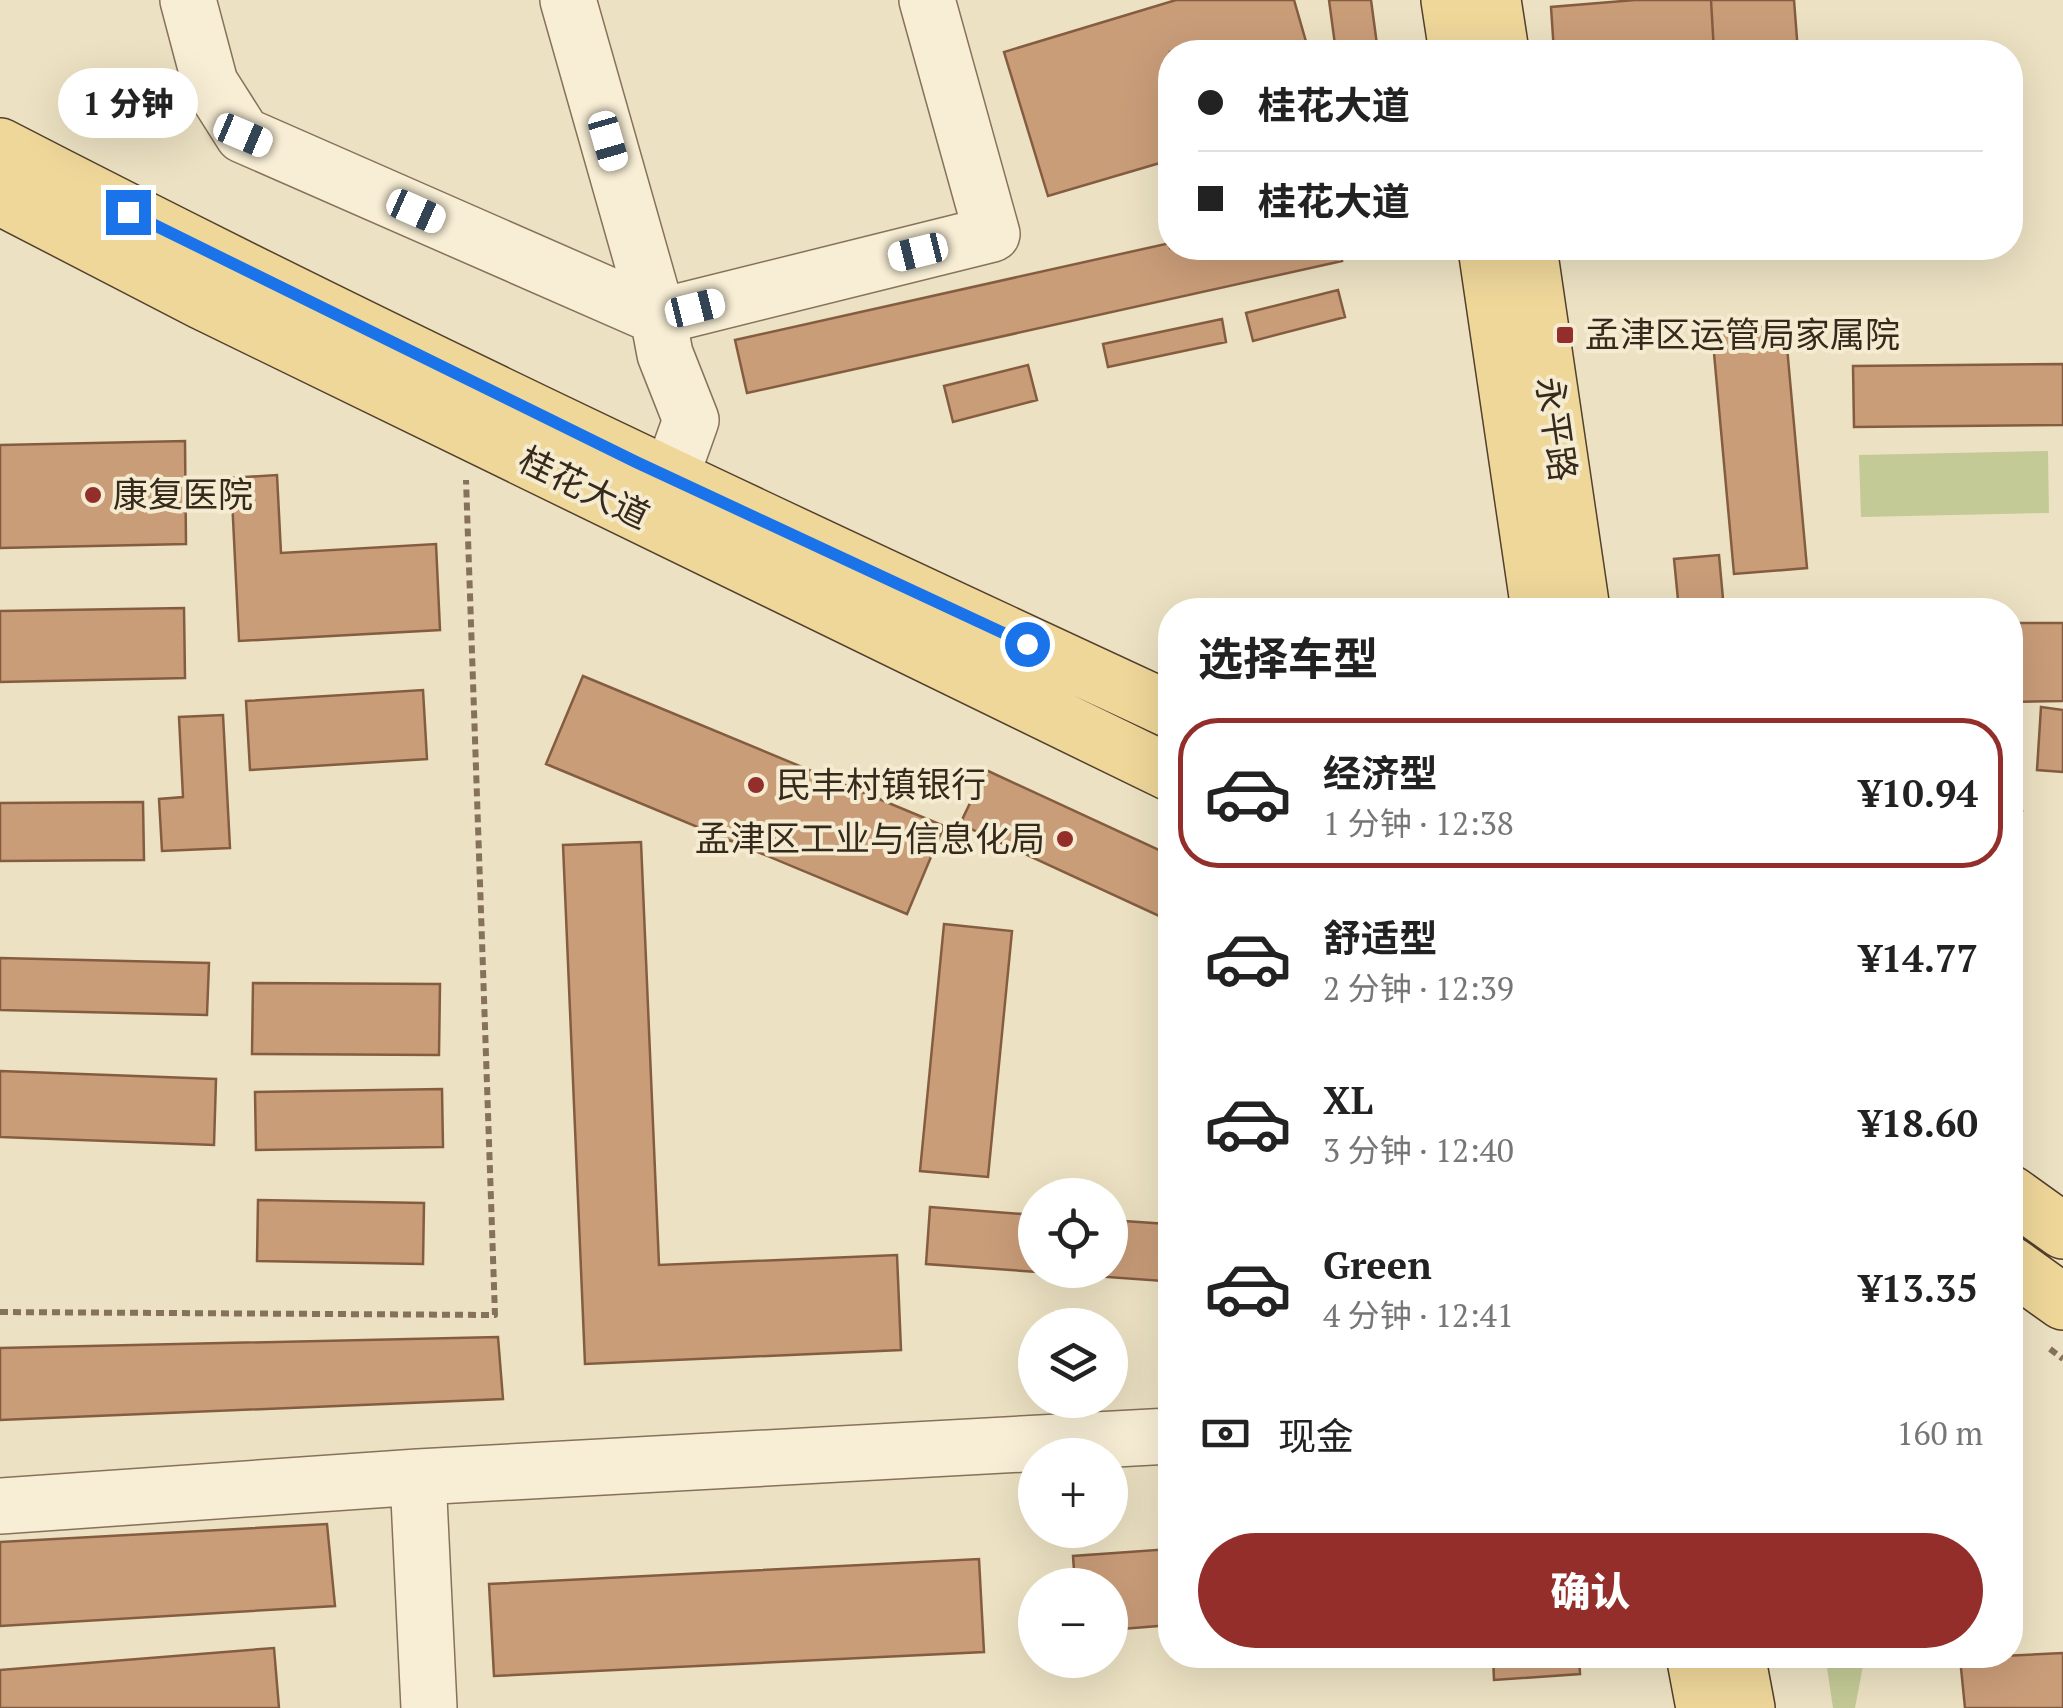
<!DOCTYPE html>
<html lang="zh">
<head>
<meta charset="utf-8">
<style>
	:root { --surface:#fff; --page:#f2f2f2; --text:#222; --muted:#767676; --line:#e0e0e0; --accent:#932e2b }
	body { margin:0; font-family:"PT Serif","Noto Sans SC",serif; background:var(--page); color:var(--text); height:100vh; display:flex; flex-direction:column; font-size:38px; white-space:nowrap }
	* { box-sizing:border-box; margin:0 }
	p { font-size:32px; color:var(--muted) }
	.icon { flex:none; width:55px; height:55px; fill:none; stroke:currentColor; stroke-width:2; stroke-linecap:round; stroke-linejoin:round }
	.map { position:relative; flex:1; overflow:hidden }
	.details { position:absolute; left:1158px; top:598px; width:865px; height:1070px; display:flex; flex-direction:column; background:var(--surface); border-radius:40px; box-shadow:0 10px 40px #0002 }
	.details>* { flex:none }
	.top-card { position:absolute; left:1158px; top:40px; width:865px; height:220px; border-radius:40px; box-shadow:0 10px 40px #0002; display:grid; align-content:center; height:220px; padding:0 40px; background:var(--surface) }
	.buttons { position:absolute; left:1018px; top:1178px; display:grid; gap:20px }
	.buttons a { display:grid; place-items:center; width:110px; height:110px; border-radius:50%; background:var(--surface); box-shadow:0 10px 40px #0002; font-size:50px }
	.end { position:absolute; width:45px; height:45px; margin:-22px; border:12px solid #1a73e8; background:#fff; box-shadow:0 0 0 5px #fff }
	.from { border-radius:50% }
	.bubble { position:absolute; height:70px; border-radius:35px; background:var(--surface); box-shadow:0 10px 40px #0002; font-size:32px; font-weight:800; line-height:70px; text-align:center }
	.car { position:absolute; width:30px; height:60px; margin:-30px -15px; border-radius:12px; box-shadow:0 0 8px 2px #0007; background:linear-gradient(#fff 24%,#345 0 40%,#fff 0 76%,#345 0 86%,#fff 0) }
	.top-card b { display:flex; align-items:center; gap:35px; height:95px; font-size:38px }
	.top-card b+b { border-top:2px solid var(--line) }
	.top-card i { width:25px; height:25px; background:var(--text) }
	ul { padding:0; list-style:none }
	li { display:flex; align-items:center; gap:30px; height:150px; margin:0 20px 15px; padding:0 20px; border:5px solid transparent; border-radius:40px }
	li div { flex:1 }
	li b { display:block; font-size:38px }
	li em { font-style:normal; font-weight:800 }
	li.active { border-color:var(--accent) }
	li>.icon { width:90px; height:90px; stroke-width:1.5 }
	h2 { padding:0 40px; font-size:45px; line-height:120px }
	.pay { display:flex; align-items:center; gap:25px; height:110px; padding:0 40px; font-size:38px }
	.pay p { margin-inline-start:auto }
	.button { display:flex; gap:20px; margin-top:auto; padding:20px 40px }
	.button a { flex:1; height:115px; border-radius:60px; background:var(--accent); color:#fff; font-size:40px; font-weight:800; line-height:115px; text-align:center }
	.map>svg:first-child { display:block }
</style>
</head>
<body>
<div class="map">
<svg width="2063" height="1708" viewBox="0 0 2063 1708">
	<rect width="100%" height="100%" fill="#ece1c2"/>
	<path fill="#c3ca96" d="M2048,451L2049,513L1861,517L1859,455Z
		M1825,1655H1865L1855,1708H1833Z"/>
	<path fill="#ca9d79" stroke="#845d40" stroke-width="2.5" d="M1176,0H1294L1309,52H1170V160L1048,196L1004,52Z
		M1329,0H1371L1378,52H1336Z
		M1635,0H1711L1714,52H1554L1551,7Z
		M1711,0H1794L1798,52H1714Z
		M1170,243V248H1339L1342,261L747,393L735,340Z
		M1338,290L1345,317L1253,341L1246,313Z
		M1222,319L1226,342L1108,367L1103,344Z
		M1785,325L1807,568L1734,574L1712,331Z
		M2063,364V425L1854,427L1853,366Z
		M1028,365L1037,400L953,422L944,386Z
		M185,441L186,544L0,548V445Z
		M277,475L281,553L436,544L440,630L239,641L231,478Z
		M1719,555L1724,610H1679L1674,559Z
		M184,608L185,678L0,682V611Z
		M2010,623H2063V701L2010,702Z
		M583,676L944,826L907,914L546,764Z
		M423,690L427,759L250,770L246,701Z
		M2041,707L2063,710V772L2037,770Z
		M223,715L230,848L162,851L159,799L183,797L179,717Z
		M986,770L1170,855V921L960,824Z
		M143,802L144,860L0,861V803Z
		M2010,802L2022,811L2010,828Z
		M641,842L659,1265L897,1255L901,1350L585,1364L563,845Z
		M944,924L1012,931L988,1177L920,1171Z
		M0,958L209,963L207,1015L0,1010Z
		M253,983L440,984L439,1055L252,1054Z
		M0,1071L216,1079L214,1145L0,1137Z
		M442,1089L443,1147L256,1150L255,1092Z
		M258,1200L424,1203L423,1264L257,1261Z
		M930,1207L1035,1215V1270H1110V1220L1167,1224L1163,1281L926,1264Z
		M498,1337L503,1399L0,1420V1348Z
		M327,1524L335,1606L0,1626V1542Z
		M1170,1549V1625L1110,1630V1585H1075L1073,1556Z
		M979,1559L984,1652L494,1676L489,1584Z
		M274,1648L279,1708H0V1670Z
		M2063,1653V1708H1965L1960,1658Z
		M1493,1655H1579L1580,1674L1494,1680Z"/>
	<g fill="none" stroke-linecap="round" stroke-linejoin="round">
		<g stroke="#86725a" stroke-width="58">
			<path id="minor" d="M188,0L210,83L243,135L658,317L992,234L927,0
				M568,0L658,317L665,354L691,420L670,479
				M0,1506L418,1477
				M429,1708L418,1477L1170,1436"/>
		</g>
		<g stroke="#53402e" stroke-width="58">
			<path id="major" d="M1449,0L1457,52
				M1493,0L1501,52
				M0,146C385,345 777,528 1170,710
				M0,197L203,302L1170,773
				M1486,248L1539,610
				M1529,248L1582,610
				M2010,1193L2063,1231
				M2010,1264L2063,1302
				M1694,1655L1704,1708
				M1737,1655L1747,1708"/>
		</g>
		<path stroke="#86725a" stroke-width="6" stroke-dasharray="8 5" stroke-linecap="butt" d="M0,1312L495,1315L466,480
			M2050,1349L2063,1359"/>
		<use href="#minor" stroke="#f8eed5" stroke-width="55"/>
		<use href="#major" stroke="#efd79a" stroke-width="55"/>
	</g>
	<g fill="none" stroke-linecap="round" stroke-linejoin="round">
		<path stroke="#1a73e8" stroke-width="12" d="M128,212L636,462L1027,644"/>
	</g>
	<g fill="#932e2b" stroke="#f4ebd1" stroke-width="4">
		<rect x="1555" y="325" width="20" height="20" rx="5"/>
		<circle cx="93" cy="495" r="10"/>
		<circle cx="756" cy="785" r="10"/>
		<circle cx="1065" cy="839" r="10"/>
	</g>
	<g text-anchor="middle" stroke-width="8" stroke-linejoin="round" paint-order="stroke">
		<g font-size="35" fill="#362a1d" stroke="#f4ebd1" text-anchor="start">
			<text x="1585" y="347">孟津区运管局家属院</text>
			<text x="113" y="507">康复医院</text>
			<text x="776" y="797">民丰村镇银行</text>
			<text x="1045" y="851" text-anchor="end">孟津区工业与信息化局</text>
		</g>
		<g font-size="35" fill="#362a1d" stroke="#f4ebd1">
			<text transform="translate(1556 429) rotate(82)" y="12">永平路</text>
			<text transform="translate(584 488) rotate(26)" y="12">桂花大道</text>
		</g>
	</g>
</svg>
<div class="buttons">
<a><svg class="icon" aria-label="locate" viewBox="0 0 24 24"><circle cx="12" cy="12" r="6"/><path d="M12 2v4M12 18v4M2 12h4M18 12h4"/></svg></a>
<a><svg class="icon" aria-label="layers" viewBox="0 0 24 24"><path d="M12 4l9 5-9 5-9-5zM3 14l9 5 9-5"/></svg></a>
<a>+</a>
<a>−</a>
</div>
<i class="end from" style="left:1027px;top:644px"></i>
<i class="end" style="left:128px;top:212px"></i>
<div class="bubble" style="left:58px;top:68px;width:140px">1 分钟</div>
<i class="car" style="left:243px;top:135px;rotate:113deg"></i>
<i class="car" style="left:608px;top:141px;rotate:164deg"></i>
<i class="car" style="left:416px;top:211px;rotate:114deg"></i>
<i class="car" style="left:918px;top:252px;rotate:256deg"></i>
<i class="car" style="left:695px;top:308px;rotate:76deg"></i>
<div class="top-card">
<b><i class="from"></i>桂花大道</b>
<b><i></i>桂花大道</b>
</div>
<section class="details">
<h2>选择车型</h2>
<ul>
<li class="active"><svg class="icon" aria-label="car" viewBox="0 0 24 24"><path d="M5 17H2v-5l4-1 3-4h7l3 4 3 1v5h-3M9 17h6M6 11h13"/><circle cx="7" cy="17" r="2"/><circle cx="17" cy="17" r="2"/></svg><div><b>经济型</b><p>1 分钟 · 12:38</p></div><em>¥10.94</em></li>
<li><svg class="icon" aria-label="car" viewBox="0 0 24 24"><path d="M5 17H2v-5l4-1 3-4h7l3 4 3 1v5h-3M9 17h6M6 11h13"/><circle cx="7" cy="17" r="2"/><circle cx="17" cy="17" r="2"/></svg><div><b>舒适型</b><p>2 分钟 · 12:39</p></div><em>¥14.77</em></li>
<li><svg class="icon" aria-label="car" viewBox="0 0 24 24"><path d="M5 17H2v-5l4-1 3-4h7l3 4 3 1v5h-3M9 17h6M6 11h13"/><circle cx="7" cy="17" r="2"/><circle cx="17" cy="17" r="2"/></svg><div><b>XL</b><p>3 分钟 · 12:40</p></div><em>¥18.60</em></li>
<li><svg class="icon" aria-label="car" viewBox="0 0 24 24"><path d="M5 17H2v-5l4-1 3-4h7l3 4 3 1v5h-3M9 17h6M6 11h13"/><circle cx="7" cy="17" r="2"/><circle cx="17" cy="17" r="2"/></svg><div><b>Green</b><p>4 分钟 · 12:41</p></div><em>¥13.35</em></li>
</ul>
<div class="pay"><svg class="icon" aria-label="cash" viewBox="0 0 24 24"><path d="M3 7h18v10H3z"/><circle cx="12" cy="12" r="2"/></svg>现金<p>160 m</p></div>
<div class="button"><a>确认</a></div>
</section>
</div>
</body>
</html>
